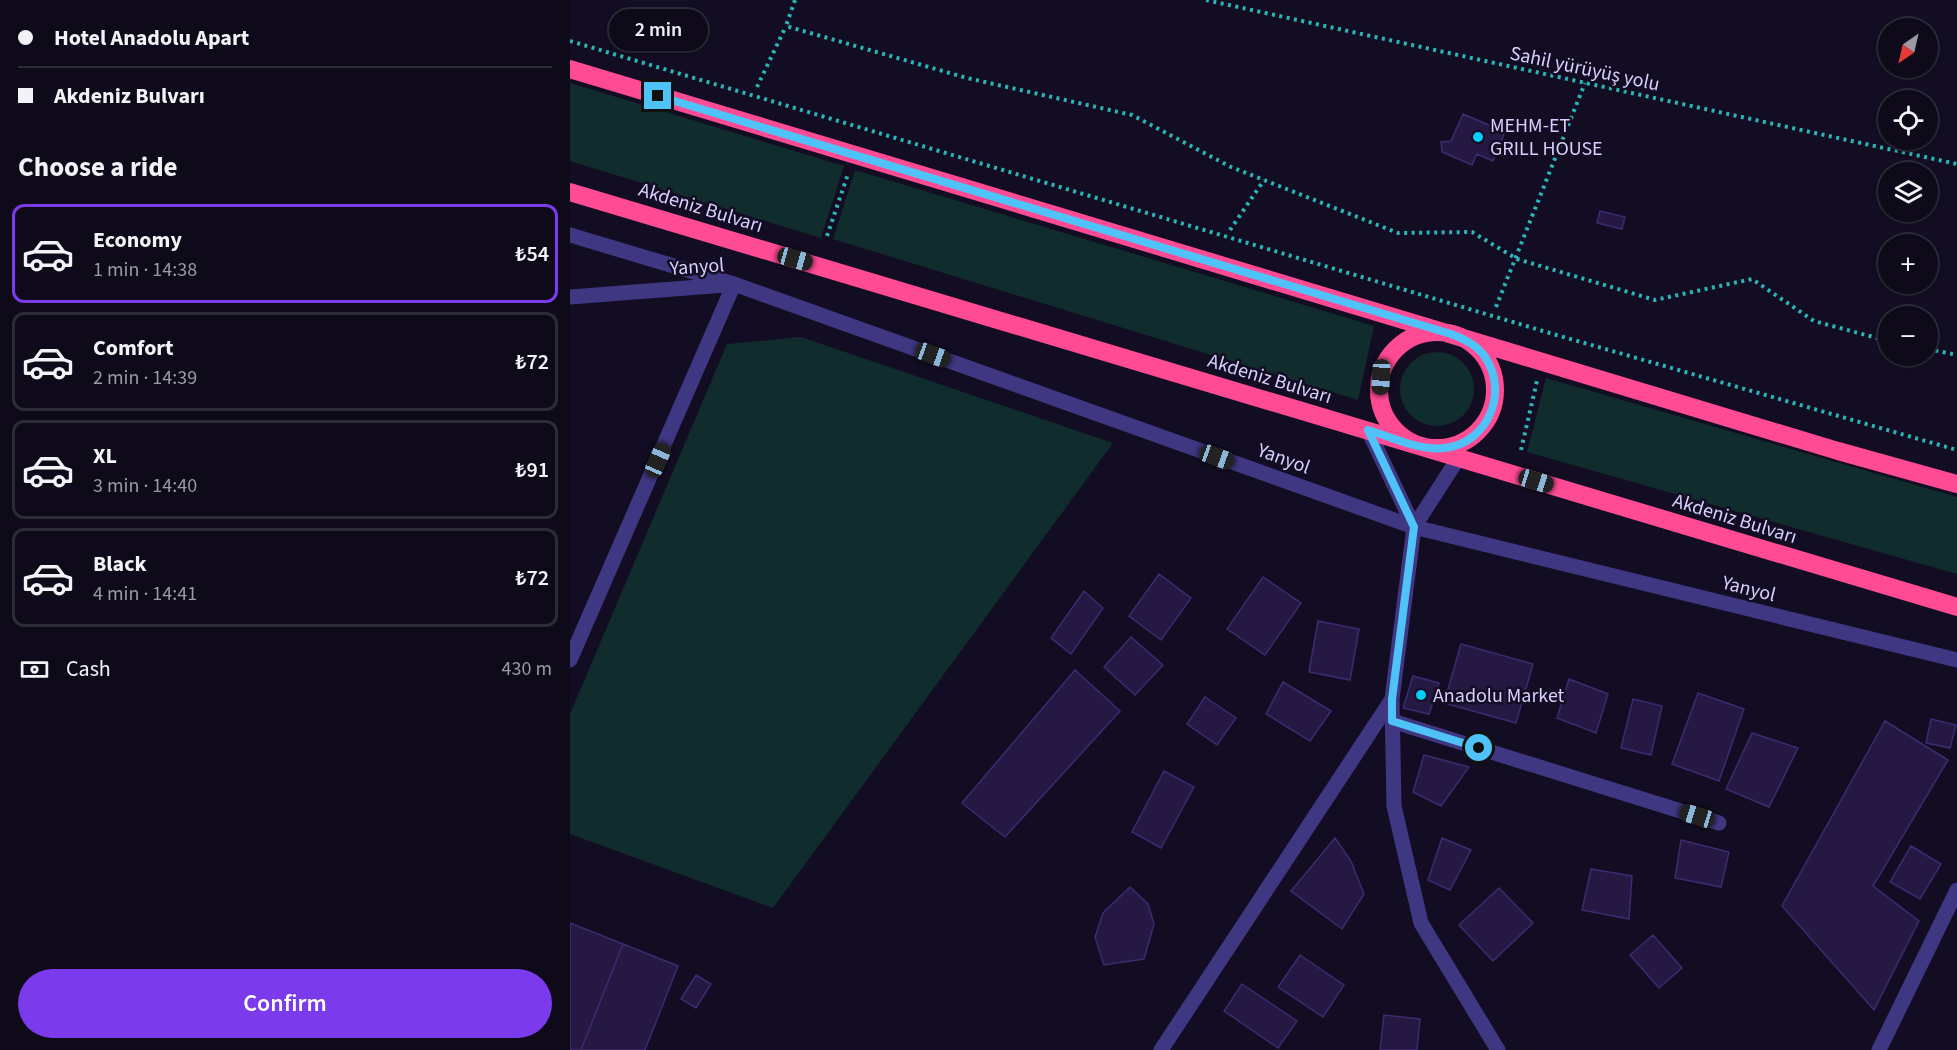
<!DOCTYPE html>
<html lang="en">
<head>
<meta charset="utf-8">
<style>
	:root { --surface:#0e0a1a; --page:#1c1827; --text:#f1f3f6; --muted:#9b9aa2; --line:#2e2b39; --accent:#7c3aed }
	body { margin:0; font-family:"Source Sans 3",sans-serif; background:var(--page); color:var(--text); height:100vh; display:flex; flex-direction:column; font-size:22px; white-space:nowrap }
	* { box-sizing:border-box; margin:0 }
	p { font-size:20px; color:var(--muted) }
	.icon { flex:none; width:33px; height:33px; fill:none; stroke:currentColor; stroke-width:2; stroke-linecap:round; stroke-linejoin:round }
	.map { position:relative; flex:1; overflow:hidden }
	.side { display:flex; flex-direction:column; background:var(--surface); width:570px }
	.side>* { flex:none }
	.banner { display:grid; align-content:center; height:132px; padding:0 18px; background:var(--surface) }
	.needle { width:39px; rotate:214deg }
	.tools { position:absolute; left:1308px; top:18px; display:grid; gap:12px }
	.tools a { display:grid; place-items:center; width:60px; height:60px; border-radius:50%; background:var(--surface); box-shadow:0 2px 4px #0004,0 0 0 2px var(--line); font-size:30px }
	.end { position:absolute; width:27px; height:27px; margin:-14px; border:8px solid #4fc3f7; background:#111; box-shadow:0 0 0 3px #111 }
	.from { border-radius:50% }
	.bubble { position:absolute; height:42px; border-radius:21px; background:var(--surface); box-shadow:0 2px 4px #0004,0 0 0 2px var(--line); font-size:20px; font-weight:600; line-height:42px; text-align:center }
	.car { position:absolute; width:18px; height:36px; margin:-18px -9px; border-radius:8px; box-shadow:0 0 4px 2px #0007; background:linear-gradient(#222 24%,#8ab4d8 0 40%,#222 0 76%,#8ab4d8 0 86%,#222 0) }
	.banner b { display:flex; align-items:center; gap:21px; height:57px; font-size:22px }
	.banner b+b { border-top:2px solid var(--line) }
	.banner i { width:15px; height:15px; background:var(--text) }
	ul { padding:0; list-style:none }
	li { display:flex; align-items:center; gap:18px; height:99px; margin:0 12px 9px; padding:0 6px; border:3px solid var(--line); border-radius:12px }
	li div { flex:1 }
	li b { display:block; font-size:22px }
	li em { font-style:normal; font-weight:600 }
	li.current { border-color:var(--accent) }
	li>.icon { width:54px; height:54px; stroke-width:1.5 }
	h2 { padding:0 18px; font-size:27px; line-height:72px }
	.pay { display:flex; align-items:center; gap:15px; height:66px; padding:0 18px; font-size:22px }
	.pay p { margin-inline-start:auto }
	.cta { display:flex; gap:12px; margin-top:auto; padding:12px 18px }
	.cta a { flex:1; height:69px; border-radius:36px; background:var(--accent); color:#fff; font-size:24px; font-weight:600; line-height:69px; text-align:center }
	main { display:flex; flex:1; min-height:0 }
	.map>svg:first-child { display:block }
</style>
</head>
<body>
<main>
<section class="side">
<div class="banner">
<b><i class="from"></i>Hotel Anadolu Apart</b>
<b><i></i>Akdeniz Bulvarı</b>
</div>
<h2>Choose a ride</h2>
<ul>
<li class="current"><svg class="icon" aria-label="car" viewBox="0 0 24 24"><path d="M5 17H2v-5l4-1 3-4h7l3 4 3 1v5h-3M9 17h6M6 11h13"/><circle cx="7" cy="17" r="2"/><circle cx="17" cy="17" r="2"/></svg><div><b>Economy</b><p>1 min · 14:38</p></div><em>₺54</em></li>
<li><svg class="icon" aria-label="car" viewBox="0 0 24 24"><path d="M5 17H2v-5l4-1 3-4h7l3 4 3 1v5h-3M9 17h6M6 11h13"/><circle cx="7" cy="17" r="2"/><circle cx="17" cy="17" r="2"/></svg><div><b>Comfort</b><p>2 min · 14:39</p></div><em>₺72</em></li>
<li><svg class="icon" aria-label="car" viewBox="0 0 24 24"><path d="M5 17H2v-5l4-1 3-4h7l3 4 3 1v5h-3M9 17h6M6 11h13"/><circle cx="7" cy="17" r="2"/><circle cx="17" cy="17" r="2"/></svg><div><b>XL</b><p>3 min · 14:40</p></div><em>₺91</em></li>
<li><svg class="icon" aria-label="car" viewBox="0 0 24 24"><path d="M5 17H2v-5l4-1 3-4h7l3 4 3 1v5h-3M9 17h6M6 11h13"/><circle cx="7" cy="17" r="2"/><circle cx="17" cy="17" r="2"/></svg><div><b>Black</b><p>4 min · 14:41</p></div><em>₺72</em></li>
</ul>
<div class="pay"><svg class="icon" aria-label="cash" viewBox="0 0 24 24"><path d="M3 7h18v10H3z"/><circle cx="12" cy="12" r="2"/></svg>Cash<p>430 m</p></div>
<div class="cta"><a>Confirm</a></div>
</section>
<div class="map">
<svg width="1387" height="1050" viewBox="0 0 1387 1050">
	<rect width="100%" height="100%" fill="#130d23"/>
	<path fill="#102c2d" d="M0,83L274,166L251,238L0,161Z
		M285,170L804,326L788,400L263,239Z
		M231,337L543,443L203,908L0,834V714L157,344Z
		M830 389a37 37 0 1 1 74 0a37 37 0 1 1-74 0Z
		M976,378L1387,497V574L957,452Z"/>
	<path fill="#251944" stroke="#3e2a71" stroke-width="1.5" d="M893,114L935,132L923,161L907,154L902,165L872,152L871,142L881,141Z
		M1030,211L1055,217L1052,229L1027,223Z
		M589,574L621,598L591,640L559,616Z
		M693,577L731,603L695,655L657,629Z
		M514,591L533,608L501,654L481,638Z
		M748,621L789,629L780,680L739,672Z
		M561,637L593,665L565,695L534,667Z
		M891,644L963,664L946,723L874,703Z
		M505,670L550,711L435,837L392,803Z
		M843,676L869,683L859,714L833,708Z
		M999,679L1038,694L1026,733L987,718Z
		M713,682L761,711L740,741L696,714Z
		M1128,693L1174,709L1149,781L1102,764Z
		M635,697L666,718L647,745L617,724Z
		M1063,699L1092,706L1081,755L1051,748Z
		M1361,719L1386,725L1380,748L1356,743Z
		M1315,721L1378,760L1303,886L1349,921L1304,1010L1212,906Z
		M1182,733L1228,748L1199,807L1156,789Z
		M854,755L899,767L871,806L843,792Z
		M594,771L624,787L591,848L562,832Z
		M765,838L781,861L794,894L772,929L721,891Z
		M872,838L901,850L880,890L858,880Z
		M1111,840L1159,852L1151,887L1105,878Z
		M1341,846L1371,864L1350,899L1320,882Z
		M1021,869L1062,876L1059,919L1012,910Z
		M560,887L578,904L584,924L574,959L534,965L525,937L533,913Z
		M929,888L963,923L923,961L889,925Z
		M0,923L53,944L11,1050H0Z
		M1083,935L1112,968L1089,988L1060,955Z
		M53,944L108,966L75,1050H11Z
		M730,955L774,985L753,1017L708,987Z
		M126,975L141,984L126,1008L111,999Z
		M672,984L727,1021L708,1048L654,1011Z
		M814,1015L850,1019L847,1050H810Z"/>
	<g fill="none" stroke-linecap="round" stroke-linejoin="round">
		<path stroke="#2cb5b7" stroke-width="4" stroke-dasharray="3 4.5" stroke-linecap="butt" d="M225,0L216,26L397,78L562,115L661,167L828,233L902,232L947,259L1085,300L1182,279L1244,321L1318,341
			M636,0L1387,164
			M0,41L983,334L1387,450
			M187,87L216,26
			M660,230L694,180
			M257,236L278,174
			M926,307L1015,83
			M1358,349L1387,355
			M951,450L967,381"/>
		<path stroke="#403783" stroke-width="15" d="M0,235L164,284L844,527L1387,660
			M0,297L155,285
			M798,430L844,527
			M889,457L844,527L822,699L824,806L851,923L928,1050
			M0,660L164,284
			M822,721L1149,823
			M591,1050L822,699
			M1309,1050L1387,890"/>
		<path stroke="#ff4a94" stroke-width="18" d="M0,69L1268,451L1387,484
			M0,192L1387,607
			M809 390a58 58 0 1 1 116 0a58 58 0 1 1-116 0Z"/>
	</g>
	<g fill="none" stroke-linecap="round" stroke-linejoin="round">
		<path stroke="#4fc3f7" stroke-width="8" d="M88,96L881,334C894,339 907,345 915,357C939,392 918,444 874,448C849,451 821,437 798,430L844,527L822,699V721L909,748"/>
	</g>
	<g fill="#00cffa" stroke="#130d23" stroke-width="2">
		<circle cx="908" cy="137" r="6"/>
		<circle cx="851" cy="695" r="6"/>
	</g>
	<g text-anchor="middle" stroke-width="5" stroke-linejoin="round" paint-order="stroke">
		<g font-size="20" fill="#d8cfff" stroke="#130d23">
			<text transform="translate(1015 68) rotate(12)" y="7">Sahil yürüyüş yolu</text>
			<text transform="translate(131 207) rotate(17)" y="7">Akdeniz Bulvarı</text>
			<text transform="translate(127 266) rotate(-4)" y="7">Yanyol</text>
			<text transform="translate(700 378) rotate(17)" y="7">Akdeniz Bulvarı</text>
			<text transform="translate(714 458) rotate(20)" y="7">Yanyol</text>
			<text transform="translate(1165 518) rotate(17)" y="7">Akdeniz Bulvarı</text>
			<text transform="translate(1179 588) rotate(14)" y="7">Yanyol</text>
		</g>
		<g font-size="20" fill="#d8cfff" stroke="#130d23" text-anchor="start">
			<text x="920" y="132">MEHM-ET<tspan x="920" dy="23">GRILL HOUSE</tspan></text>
			<text x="863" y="702">Anadolu Market</text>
		</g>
	</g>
</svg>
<div class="tools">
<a><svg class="needle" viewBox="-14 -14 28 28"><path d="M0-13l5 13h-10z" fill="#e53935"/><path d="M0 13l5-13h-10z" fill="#9b9aa2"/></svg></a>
<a><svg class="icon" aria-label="locate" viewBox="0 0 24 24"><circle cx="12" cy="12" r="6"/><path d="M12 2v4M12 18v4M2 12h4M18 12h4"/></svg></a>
<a><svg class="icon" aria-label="layers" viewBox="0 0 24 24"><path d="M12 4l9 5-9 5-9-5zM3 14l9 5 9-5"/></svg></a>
<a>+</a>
<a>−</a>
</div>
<i class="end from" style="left:909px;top:748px"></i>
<i class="end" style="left:88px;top:96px"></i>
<div class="bubble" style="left:39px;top:9px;width:99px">2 min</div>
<i class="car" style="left:225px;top:259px;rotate:106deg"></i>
<i class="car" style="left:363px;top:355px;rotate:110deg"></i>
<i class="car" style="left:811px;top:377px;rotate:183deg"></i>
<i class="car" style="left:647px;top:457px;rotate:110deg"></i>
<i class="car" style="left:88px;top:460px;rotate:24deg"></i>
<i class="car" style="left:966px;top:481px;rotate:107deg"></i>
<i class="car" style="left:1127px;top:816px;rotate:287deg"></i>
</div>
</main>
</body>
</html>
